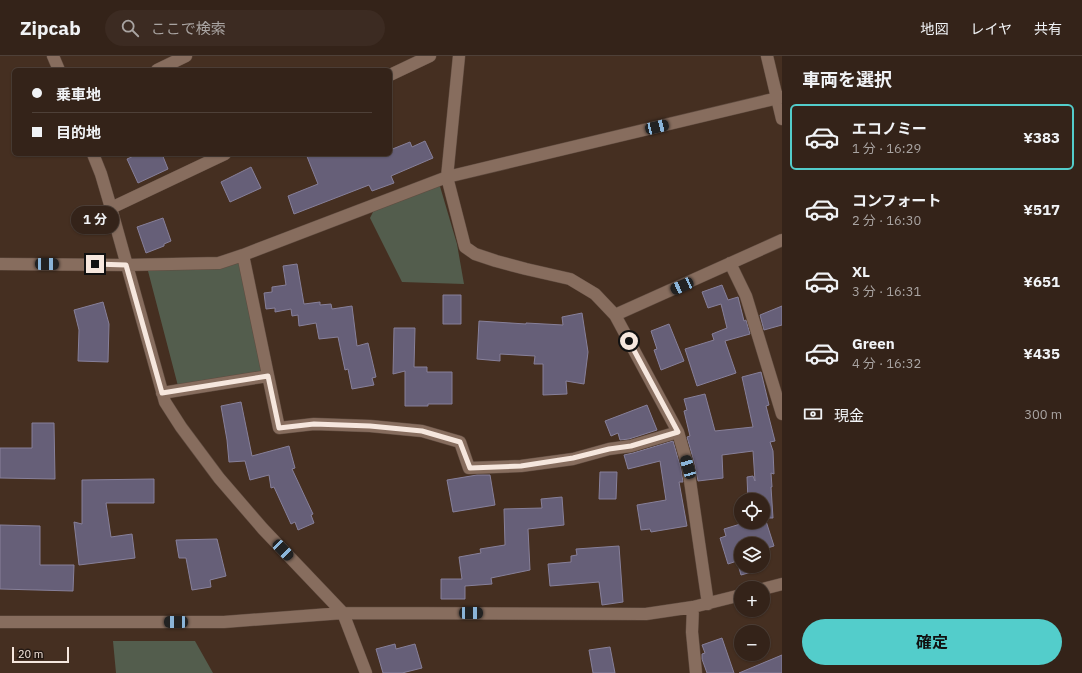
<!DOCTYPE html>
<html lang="ja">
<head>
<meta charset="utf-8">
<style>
	:root { --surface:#342319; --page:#3c2b22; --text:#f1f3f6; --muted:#a9a4a2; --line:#4e4038; --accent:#53cdcb }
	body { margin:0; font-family:"IBM Plex Sans","Noto Sans JP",sans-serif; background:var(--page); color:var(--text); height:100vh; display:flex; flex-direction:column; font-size:15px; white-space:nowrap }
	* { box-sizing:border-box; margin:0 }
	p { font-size:13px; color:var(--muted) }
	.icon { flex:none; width:22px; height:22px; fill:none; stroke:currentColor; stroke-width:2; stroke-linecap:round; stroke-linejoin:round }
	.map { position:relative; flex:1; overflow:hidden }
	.side { display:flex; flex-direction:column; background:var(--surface); width:300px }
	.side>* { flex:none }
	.top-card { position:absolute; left:12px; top:12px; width:380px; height:88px; border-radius:6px; box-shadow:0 1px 3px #0004,0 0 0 1px var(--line); display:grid; align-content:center; height:88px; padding:0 20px; background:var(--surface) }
	.tools { position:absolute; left:734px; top:437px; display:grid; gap:8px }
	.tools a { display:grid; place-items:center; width:36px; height:36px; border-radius:50%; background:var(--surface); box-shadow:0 1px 3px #0004,0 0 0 1px var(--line); font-size:20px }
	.scale { position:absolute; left:12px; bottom:10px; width:57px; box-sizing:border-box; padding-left:4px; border:2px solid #f6e7de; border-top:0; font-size:11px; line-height:14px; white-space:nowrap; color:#f6e7de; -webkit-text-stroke:3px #241913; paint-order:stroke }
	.end { position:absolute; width:18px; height:18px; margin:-9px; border:5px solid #f6e7de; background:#111; box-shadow:0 0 0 2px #111 }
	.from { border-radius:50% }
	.bubble { position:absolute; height:28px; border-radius:14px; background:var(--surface); box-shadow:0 1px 3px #0004,0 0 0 1px var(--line); font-size:13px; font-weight:700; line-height:28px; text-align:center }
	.car { position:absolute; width:12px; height:24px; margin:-12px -6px; border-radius:5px; box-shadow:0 0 3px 1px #0007; background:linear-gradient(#222 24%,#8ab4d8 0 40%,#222 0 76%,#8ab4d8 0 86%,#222 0) }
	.top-card b { display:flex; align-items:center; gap:14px; height:38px; font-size:15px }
	.top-card b+b { border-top:1px solid var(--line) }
	.top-card i { width:10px; height:10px; background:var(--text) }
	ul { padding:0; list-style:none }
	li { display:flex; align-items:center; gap:12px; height:66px; margin:0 8px 6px; padding:0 12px; border:2px solid transparent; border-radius:6px }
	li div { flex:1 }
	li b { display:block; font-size:15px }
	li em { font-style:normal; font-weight:700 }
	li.active { border-color:var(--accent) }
	li>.icon { width:36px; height:36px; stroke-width:1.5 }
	h2 { padding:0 20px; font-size:18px; line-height:48px }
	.pay { display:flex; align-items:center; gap:10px; height:44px; padding:0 20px; font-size:15px }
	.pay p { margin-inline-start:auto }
	.primary-button { display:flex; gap:8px; margin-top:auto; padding:8px 20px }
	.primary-button a { flex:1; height:46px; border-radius:24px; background:var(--accent); color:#111; font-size:16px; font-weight:700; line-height:46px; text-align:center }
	header { display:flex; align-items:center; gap:24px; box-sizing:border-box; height:56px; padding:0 20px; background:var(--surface); border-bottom:1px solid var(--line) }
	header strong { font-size:19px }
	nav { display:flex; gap:22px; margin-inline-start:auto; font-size:14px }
	.search { width:280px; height:36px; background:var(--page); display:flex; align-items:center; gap:10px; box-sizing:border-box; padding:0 14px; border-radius:22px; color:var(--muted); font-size:15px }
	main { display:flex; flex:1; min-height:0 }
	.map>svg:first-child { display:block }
</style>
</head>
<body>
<header>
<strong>Zipcab</strong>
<div class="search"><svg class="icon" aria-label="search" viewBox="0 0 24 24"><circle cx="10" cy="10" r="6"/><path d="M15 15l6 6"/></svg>ここで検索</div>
<nav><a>地図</a><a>レイヤ</a><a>共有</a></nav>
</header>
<main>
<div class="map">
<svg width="782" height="617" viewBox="0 0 782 617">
	<rect width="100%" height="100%" fill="#452f21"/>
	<path fill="#535d4d" d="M439,127L457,188L464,228L402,226L370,162L374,154Z
		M241,205L263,316L178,330L148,215L156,212Z
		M113,585H195L213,617H116Z"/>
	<path fill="#665f78" stroke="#87809a" d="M425,85L433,102L391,120L394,127L372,135L369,129L294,158L288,140L318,128L306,98H390V94L410,86L412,91Z
		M138,98H162L168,113L138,127L127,103Z
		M251,111L261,132L230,146L221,126Z
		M163,162L171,185L164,188V190L146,197L137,171Z
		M297,208L304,248L320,246V249L331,248L332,253L352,250L357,290L368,287L376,321L372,322L374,329L352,333L348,313L345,314L338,281L319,283L316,267L299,270L298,259L292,260L291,253L275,256V252L266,253L264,237L272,236V231L286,229L283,210Z
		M722,229L728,244L738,241L744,265L746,264L750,278L725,285L736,317L697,330L685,293L714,284L712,278L727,272L721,248L708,252L702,236Z
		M443,239H461V268H443Z
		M103,246L109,268L108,306L78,305L79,274L74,254Z
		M782,250V269L764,274L760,259Z
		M582,257L588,296L584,328L566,325L567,338L543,339V308H534L535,300L500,298V305L477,303L479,265L526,268V267L563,269L562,261Z
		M669,268L684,305L661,314L654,294L657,293L651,275Z
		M394,272H415L414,311H427V316H452V348H428V350H405V315L393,318Z
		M761,316L769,349L766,350L775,385L770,386L773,395L774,418L771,417L772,431H771L773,462H765L774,490L764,493L767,501L763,503V488H741V510H753L755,515L741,519L737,505L728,508L720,482L726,480L724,473L747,466H763V444H748L747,421L753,420L755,425L753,395L722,399L723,422L698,425L695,409L687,381L690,380L684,355L687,354L684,343L705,338L715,375L753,371L742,321Z
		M241,346L252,400L289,390L295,412L292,413L313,458L311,459L314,467L298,474L295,466L291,468L274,431L271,432L269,419L250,424L245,405L229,406L227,384L221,350Z
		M647,349L657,374L629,383L620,384L618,377L611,380L605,365Z
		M32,367H54L55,423L0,422V392H32Z
		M673,385L681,413L683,426H679L687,470L651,476L650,473L641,474L637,449L666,444L660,405L628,413L624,399L633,397Z
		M600,416H617L616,443H599Z
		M477,419H490L495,449L453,456L447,424Z
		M154,423V447H106L111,481L132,478L135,502L79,509L74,466L82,468V424Z
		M562,441L564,469L528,473L530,514L491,522L492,528L465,530V543H441V523H462L459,501L481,497L480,493L505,489L504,453L542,452L541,443Z
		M0,469L40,470V509H74L73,535L0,533Z
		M217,483L226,520L210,524L211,531L192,534L186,502H179L176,484Z
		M619,490L623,546L602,549L599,526L550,530L548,508L571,506V500L577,499L576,493Z
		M722,582L734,617H707L702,603V598L705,597L702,589Z
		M395,588L396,593L415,588L422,612L402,617H383L376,593Z
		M610,591L615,617H593L589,594Z
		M782,599V617H739Z"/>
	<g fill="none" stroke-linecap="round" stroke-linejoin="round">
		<g stroke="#604c40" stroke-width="13">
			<path id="minor" d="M53,0L59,14
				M459,0L447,121L465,191L475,198L496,205L526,213L570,223L595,238L615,259L678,376L688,411L708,548
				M767,0L782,63
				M157,14L186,0
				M390,19L430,0
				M93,98L101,118L111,152L165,346L181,371L219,422L263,473L343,557L366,617
				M111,152L225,98
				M243,199L279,372L314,368L370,370L422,375L460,386L469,412L521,410L573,403L609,393L631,390L678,376
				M730,207L746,240L782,358
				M0,208L126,209L219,207L243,199L447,121L782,41
				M615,259L782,184
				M162,337L268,320
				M763,533L782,528
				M693,551L692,576L696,617
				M0,566H224L343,557L646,558L693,551L741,539"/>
		</g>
		<use href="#minor" stroke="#876d5e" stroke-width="12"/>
	</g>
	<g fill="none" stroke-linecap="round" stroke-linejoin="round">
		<path stroke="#f6e7de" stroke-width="5" d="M95,208L126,209L162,337L268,320L279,372L314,368L370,370L422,375L460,386L470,412L521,410L573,402L609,393L631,390L678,376L629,285"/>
	</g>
</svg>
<div class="tools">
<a><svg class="icon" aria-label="locate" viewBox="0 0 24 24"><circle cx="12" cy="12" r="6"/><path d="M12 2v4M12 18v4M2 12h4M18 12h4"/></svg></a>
<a><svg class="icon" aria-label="layers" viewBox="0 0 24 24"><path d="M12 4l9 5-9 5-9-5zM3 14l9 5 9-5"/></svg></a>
<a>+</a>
<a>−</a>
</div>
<div class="scale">20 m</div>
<i class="end from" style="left:629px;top:285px"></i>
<i class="end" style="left:95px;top:208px"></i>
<div class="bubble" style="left:71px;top:150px;width:48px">1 分</div>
<i class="car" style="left:657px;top:71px;rotate:77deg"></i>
<i class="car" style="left:47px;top:208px;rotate:91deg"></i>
<i class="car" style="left:682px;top:230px;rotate:246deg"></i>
<i class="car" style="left:688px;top:411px;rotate:344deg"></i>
<i class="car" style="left:283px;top:494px;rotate:136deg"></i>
<i class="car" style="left:471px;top:557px;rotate:90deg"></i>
<i class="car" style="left:176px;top:566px;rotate:270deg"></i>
<div class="top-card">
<b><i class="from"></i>乗車地</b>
<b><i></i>目的地</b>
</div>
</div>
<section class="side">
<h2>車両を選択</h2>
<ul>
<li class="active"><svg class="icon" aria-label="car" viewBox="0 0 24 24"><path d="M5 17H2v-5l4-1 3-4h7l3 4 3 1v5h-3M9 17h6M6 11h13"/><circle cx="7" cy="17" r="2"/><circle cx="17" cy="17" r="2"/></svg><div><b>エコノミー</b><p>1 分 · 16:29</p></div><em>¥383</em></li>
<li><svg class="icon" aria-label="car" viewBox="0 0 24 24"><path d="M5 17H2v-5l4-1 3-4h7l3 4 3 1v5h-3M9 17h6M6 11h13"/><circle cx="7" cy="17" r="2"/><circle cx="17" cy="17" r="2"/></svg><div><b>コンフォート</b><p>2 分 · 16:30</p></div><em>¥517</em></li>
<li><svg class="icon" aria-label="car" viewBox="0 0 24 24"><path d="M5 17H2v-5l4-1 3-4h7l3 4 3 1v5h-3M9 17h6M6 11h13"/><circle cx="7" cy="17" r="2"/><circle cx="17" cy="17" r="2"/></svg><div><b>XL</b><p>3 分 · 16:31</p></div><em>¥651</em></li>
<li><svg class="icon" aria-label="car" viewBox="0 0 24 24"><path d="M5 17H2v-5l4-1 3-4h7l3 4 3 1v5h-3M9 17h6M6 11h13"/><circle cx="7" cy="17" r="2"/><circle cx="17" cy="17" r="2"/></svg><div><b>Green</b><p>4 分 · 16:32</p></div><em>¥435</em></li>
</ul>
<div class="pay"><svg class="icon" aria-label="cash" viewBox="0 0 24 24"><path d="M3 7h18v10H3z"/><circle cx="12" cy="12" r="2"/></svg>現金<p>300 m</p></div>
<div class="primary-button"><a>確定</a></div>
</section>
</main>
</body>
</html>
